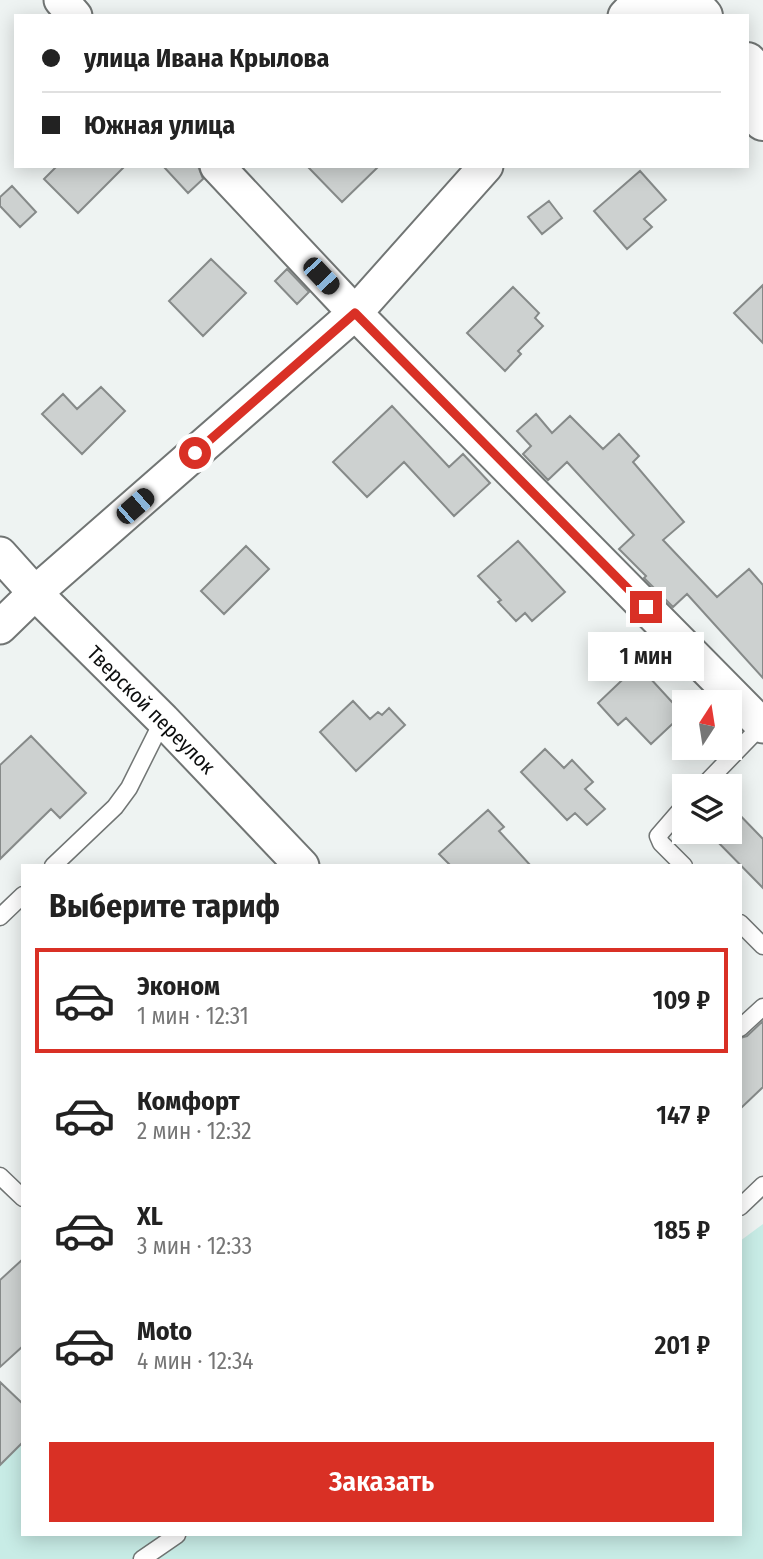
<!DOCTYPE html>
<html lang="ru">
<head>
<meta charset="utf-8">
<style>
	:root { --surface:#fff; --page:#f2f2f2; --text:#222; --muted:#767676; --line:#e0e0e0; --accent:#d93025 }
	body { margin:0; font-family:"Fira Sans Condensed",sans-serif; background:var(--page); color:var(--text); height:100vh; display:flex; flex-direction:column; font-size:26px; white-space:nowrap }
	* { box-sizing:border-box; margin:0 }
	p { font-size:23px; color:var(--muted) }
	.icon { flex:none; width:38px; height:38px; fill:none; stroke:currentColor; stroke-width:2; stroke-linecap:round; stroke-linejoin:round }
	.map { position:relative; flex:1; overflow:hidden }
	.panel { position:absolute; left:21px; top:864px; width:721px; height:672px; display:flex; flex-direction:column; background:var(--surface); border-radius:0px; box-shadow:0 4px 18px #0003 }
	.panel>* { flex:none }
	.banner { position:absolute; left:14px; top:14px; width:735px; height:154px; border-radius:0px; box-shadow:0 4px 18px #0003; display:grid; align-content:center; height:154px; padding:0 28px; background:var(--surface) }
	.needle { width:46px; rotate:12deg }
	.tools { position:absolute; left:672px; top:690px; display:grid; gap:14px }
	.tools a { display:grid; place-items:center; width:70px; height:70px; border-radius:0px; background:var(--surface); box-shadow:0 4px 18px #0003; font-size:35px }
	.end { position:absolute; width:32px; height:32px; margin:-16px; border:9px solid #d93025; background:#fff; box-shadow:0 0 0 4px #fff }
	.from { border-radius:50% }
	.bubble { position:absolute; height:49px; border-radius:0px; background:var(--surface); box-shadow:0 4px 18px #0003; font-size:23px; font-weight:600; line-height:49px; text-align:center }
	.car { position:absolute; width:21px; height:42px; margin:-21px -10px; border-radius:9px; box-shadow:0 0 5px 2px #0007; background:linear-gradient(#222 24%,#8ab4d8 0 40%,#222 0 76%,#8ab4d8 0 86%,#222 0) }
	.banner b { display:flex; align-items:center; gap:24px; height:66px; font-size:26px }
	.banner b+b { border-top:2px solid var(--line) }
	.banner i { width:18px; height:18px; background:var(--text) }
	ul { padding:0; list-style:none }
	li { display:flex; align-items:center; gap:21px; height:105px; margin:0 14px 10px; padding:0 14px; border:4px solid transparent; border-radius:0px }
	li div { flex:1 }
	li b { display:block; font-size:26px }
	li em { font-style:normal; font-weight:600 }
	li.current { border-color:var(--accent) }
	li>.icon { width:63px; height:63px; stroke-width:1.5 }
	h2 { padding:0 28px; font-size:32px; line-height:84px }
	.action { display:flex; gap:14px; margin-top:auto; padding:14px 28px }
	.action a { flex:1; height:80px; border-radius:0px; background:var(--accent); color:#fff; font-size:28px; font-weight:600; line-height:80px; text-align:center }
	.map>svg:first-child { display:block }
</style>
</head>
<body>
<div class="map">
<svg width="763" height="1559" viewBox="0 0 763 1559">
	<rect width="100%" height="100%" fill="#eef3f2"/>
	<path fill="#c8ece6" d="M763,1224V1559H0V1429L23,1416V1535H740V1241Z"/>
	<path fill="#cdd1d0" stroke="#868a89" stroke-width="2" d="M57,166H125L78,213L44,179Z
		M163,166H198L203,179L188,193Z
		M307,166H379L342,202Z
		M640,171L666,200L644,219L652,227L627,249L594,211Z
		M12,186L36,212L20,227L0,206V197Z
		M549,201L562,218L542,234L528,217Z
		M211,259L246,293L203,336L169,301Z
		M287,269L309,292L297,304L275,281Z
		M763,285V343L734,313Z
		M513,287L539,313L535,318L543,326L518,351L521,354L505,371L467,333Z
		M101,387L125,411L82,454L42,414L63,394L77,409Z
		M392,406L449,467L463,454L490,483L454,516L404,462L367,497L333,462Z
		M536,414L552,433L570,416L603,449L619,434L639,456L633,462L684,522L663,540L717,597L749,569L763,585V678L687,594L673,607L644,578L646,576L619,549L634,535L567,462L548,480L523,454L531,446L517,431Z
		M518,541L565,592L532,621L525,613L516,621L498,602L501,600L478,576Z
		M246,546L269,569L224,614L201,591Z
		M638,665L683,714L651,744L626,718L618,725L598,703Z
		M353,701L370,719L378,712L382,715L389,708L405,725L356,771L320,732Z
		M31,736L86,793L60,818L51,809L0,859V765Z
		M545,749L564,768L572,760L593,782L585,789L605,809L587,825L575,813L567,820L521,772Z
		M730,805L763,839V888L707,831H730Z
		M488,810L504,827L499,831L531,866H451L439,854Z
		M763,1021V1087L740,1109V1038L747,1036Z
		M23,1259V1346L0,1367V1280Z
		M0,1382L23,1404V1442L0,1465Z"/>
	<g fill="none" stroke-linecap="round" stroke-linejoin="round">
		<g stroke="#717574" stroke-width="19">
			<path id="service" d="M703,786L762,725
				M53,866L115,807L129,788L163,720
				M684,866L661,843L658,836L684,806
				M0,917L23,895
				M740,923L763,946
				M740,1028L763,1007
				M0,1176L23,1198
				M740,1207L763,1185
				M142,1559L177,1535"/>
		</g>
		<g stroke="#717574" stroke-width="37">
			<path id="minor" d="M61,0L75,16
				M625,16L640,0
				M217,166L355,313L763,726
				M0,554L35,593L163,720L302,866
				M0,627L35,593L355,313L486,166"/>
		</g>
		<g stroke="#717574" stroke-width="42">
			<path id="primary" d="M648,0L663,16
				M688,0L703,16
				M747,62L763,79
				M747,104L763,121"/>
		</g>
		<use href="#service" stroke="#fff" stroke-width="16"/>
		<use href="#minor" stroke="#fff" stroke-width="33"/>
		<use href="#primary" stroke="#fff" stroke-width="38"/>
	</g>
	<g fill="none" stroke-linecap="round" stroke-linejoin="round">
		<path stroke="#d93025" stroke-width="9" d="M195,453L355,313L646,607"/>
	</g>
	<g text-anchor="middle" stroke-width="5" stroke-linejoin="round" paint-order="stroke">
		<g font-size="21" fill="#0c0d0d" stroke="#fff">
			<text transform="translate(151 710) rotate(45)" y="7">Тверской переулок</text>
		</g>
	</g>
</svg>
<div class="tools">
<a><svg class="needle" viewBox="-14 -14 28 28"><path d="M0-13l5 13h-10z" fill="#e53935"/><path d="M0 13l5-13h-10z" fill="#767676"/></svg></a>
<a><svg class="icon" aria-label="layers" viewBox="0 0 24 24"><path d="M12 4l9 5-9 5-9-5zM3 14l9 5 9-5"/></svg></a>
</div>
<i class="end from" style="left:195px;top:453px"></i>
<i class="end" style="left:646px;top:607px"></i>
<div class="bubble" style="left:588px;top:632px;width:116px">1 мин</div>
<i class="car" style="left:321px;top:276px;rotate:137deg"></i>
<i class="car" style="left:135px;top:506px;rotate:49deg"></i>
<div class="banner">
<b><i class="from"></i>улица Ивана Крылова</b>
<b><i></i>Южная улица</b>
</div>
<section class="panel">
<h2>Выберите тариф</h2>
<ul>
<li class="current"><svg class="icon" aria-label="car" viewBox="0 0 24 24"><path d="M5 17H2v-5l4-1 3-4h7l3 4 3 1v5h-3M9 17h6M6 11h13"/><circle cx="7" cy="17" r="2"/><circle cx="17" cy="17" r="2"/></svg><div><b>Эконом</b><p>1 мин · 12:31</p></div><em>109 ₽</em></li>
<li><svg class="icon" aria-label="car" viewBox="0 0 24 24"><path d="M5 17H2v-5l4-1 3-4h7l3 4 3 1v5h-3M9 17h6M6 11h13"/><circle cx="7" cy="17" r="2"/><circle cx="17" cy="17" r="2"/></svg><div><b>Комфорт</b><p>2 мин · 12:32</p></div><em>147 ₽</em></li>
<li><svg class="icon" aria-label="car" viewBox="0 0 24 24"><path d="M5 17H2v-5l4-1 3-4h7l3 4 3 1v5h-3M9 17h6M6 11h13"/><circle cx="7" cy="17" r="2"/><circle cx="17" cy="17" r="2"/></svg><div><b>XL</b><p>3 мин · 12:33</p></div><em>185 ₽</em></li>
<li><svg class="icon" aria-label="car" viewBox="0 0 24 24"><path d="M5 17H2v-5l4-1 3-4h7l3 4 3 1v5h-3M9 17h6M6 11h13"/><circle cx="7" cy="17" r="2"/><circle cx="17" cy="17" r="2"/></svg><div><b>Moto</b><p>4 мин · 12:34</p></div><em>201 ₽</em></li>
</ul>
<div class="action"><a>Заказать</a></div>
</section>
</div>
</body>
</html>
